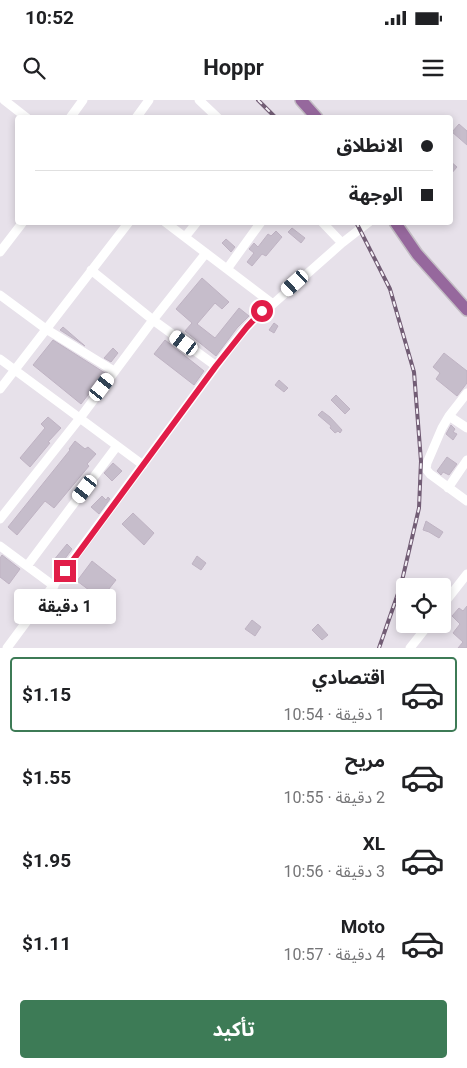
<!DOCTYPE html>
<html lang="ar">
<head>
<meta charset="utf-8">
<style>
	:root { --surface:#fff; --page:#f6f6f6; --text:#202124; --muted:#757577; --line:#e0e0e0; --accent:#3d7b56 }
	body { margin:0; font-family:Roboto,"Noto Sans Arabic",sans-serif; background:var(--page); color:var(--text); direction:rtl; height:100vh; display:flex; flex-direction:column; font-size:19px; white-space:nowrap }
	* { box-sizing:border-box; margin:0 }
	p { font-size:16px; color:var(--muted) }
	.icon { flex:none; width:28px; height:28px; fill:none; stroke:currentColor; stroke-width:2; stroke-linecap:round; stroke-linejoin:round }
	.map { position:relative; height:548px; overflow:hidden; direction:ltr }
	.sheet { display:flex; flex-direction:column; background:var(--surface); flex:1 }
	.sheet>* { flex:none }
	.banner { position:absolute; left:15px; top:15px; width:438px; height:110px; border-radius:5px; box-shadow:0 2px 8px #0003; direction:rtl; display:grid; align-content:center; height:110px; padding:0 20px; background:var(--surface) }
	.fabs { position:absolute; left:396px; top:478px; display:grid; gap:10px }
	.fabs a { display:grid; place-items:center; width:55px; height:55px; border-radius:5px; background:var(--surface); box-shadow:0 2px 8px #0003; font-size:25px }
	.end { position:absolute; width:22px; height:22px; margin:-11px; border:6px solid #e11d48; background:#fff; box-shadow:0 0 0 2px #fff }
	.from { border-radius:50% }
	.bubble { position:absolute; height:35px; border-radius:5px; background:var(--surface); box-shadow:0 2px 8px #0003; font-size:16px; font-weight:700; line-height:35px; text-align:center; direction:rtl }
	.car { position:absolute; width:15px; height:30px; margin:-15px -8px; border-radius:6px; box-shadow:0 0 4px 1px #0007; background:linear-gradient(#fff 24%,#345 0 40%,#fff 0 76%,#345 0 86%,#fff 0) }
	.banner b { display:flex; align-items:center; gap:18px; height:48px; font-size:19px }
	.banner b+b { border-top:1px solid var(--line) }
	.banner i { width:12px; height:12px; background:var(--text) }
	ul { padding:9px 0 0; list-style:none }
	li { display:flex; align-items:center; gap:15px; height:75px; margin:0 10px 8px; padding:0 10px; border:2px solid transparent; border-radius:5px }
	li div { flex:1 }
	li b { display:block; font-size:19px }
	li em { font-style:normal; font-weight:700 }
	li.selected { border-color:var(--accent) }
	li>.icon { width:45px; height:45px; stroke-width:1.5 }
	.primary-button { display:flex; gap:10px; margin-top:auto; padding:10px 20px }
	.primary-button a { flex:1; height:58px; border-radius:5px; background:var(--accent); color:#fff; font-size:20px; font-weight:700; line-height:58px; text-align:center }
	.status { display:flex; justify-content:space-between; align-items:center; height:35px; padding:0 25px; background:var(--surface); direction:ltr }
	.status svg { height:14px; fill:currentColor }
	header { display:flex; justify-content:space-between; align-items:center; height:65px; padding:0 20px; background:var(--surface); font-size:22px; font-weight:700 }
	.map>svg:first-child { display:block }
</style>
</head>
<body>
<div class="status"><b>10:52</b><svg viewBox="0 0 49 12"><path d="M0 12V9h3v3zM5 12V6h3v6zM10 12V3h3v9zM15 12V0h3v12zM26 1h20v11H26zM47 4h2v5h-2z"/></svg></div>
<header><svg class="icon" aria-label="menu" viewBox="0 0 24 24"><path d="M4 6h16M4 12h16M4 18h16"/></svg>Hoppr<svg class="icon" aria-label="search" viewBox="0 0 24 24"><circle cx="10" cy="10" r="6"/><path d="M15 15l6 6"/></svg></header>
<div class="map">
<svg width="467" height="548" viewBox="0 0 467 548">
	<rect width="100%" height="100%" fill="#e7e1ea"/>
	<path fill="#c6bdcb" stroke="#bfb3c3" d="M459,24L467,31V45L452,32Z
		M450,61L457,67L450,75Z
		M292,128L305,138L301,143L288,132Z
		M276,131L282,137L266,156L262,154L252,166L247,162L254,153L249,149L254,143L258,147L268,134L271,136Z
		M226,139L235,147L231,152L222,143Z
		M202,178L229,202L222,209L215,203L197,224L215,238L239,208L249,216L237,228L216,256L185,231L192,223L176,209Z
		M274,223L278,226L274,233L269,230Z
		M63,227L85,246L60,230Z
		M53,240L105,273L81,304L33,265Z
		M165,240L204,271L194,285L154,254Z
		M113,248L118,253L111,262L104,258Z
		M444,253L467,271V283L457,296L436,279L440,273L433,267Z
		M279,280L288,288L284,292L275,285Z
		M336,295L350,309L345,314L331,300Z
		M322,311L330,317L342,330L340,333L338,331L335,333L330,328L331,326L318,315Z
		M48,317L61,328L48,342L50,343L30,367L20,358L45,328L41,324Z
		M451,325L455,329L453,332L457,334L453,340L446,334Z
		M75,341L85,349L88,347L96,354L87,364L89,366L54,408L45,401L17,435L8,427L70,350L69,349Z
		M447,357L457,364L449,375L443,372L441,375L437,371Z
		M113,363L122,371L112,381L104,373Z
		M102,396L106,400L108,397L110,399L99,414L91,407Z
		M133,413L154,433L144,445L122,424Z
		M426,421L443,432L439,438L429,432L423,430Z
		M67,444L72,449L59,467L53,461Z
		M2,455L20,469L9,484L0,477V458Z
		M197,456L206,463L201,470L192,464Z
		M92,461L116,480L101,499L77,481Z
		M467,506V548H458L463,542L453,533L460,524L452,516L459,508L463,511Z
		M252,520L261,527L255,536L245,529Z
		M318,524L328,535L322,540L312,530Z"/>
	<g fill="none" stroke-linecap="round" stroke-linejoin="round">
		<g stroke="#c3bdc4" stroke-width="14">
			<path id="major" d="M301,0L317,18
				M395,122L417,154L467,210"/>
		</g>
		<path stroke="#fff" stroke-width="9" d="M4,0L27,18
			M199,0L218,18
			M70,18L83,0
			M136,18L149,0
			M165,122L273,204
			M322,122L342,143
			M185,137L197,122
			M0,152L23,122
			M227,169L261,122
			M91,170L153,220L216,266
			M0,195L46,229L114,271
			M0,259L143,365
			M0,289L129,122
			M467,293L449,316L442,328L427,363L426,369L430,374L467,401
			M449,316L467,328
			M448,388L467,360
			M0,419L80,318L153,220L206,153
			M0,446L54,486
			M27,466L117,346
			M442,506L467,474
			M7,548L216,266C233,244 250,219 273,204L342,143L369,122
			M410,548L429,524"/>
		<use href="#major" stroke="#96689d" stroke-width="11"/>
		<g stroke="#725d75" stroke-width="4">
			<path id="rail" d="M258,0L276,18
				M356,122L390,189L414,272L421,361L419,408L401,485L379,548"/>
		</g>
		<use href="#rail" stroke="#f5f1f7" stroke-width="2" stroke-dasharray="5.5" stroke-linecap="butt"/>
	</g>
	<g fill="none" stroke-linecap="round" stroke-linejoin="round">
		<path stroke="#e11d48" stroke-width="6" d="M65,471L216,266L247,227L262,211"/>
	</g>
</svg>
<div class="fabs">
<a><svg class="icon" aria-label="locate" viewBox="0 0 24 24"><circle cx="12" cy="12" r="6"/><path d="M12 2v4M12 18v4M2 12h4M18 12h4"/></svg></a>
</div>
<i class="end from" style="left:262px;top:211px"></i>
<i class="end" style="left:65px;top:471px"></i>
<div class="bubble" style="left:14px;top:489px;width:102px">1 دقيقة</div>
<i class="car" style="left:295px;top:183px;rotate:228deg"></i>
<i class="car" style="left:184px;top:243px;rotate:306deg"></i>
<i class="car" style="left:102px;top:287px;rotate:37deg"></i>
<i class="car" style="left:85px;top:389px;rotate:217deg"></i>
<div class="banner">
<b><i class="from"></i>الانطلاق</b>
<b><i></i>الوجهة</b>
</div>
</div>
<section class="sheet">
<ul>
<li class="selected"><svg class="icon" aria-label="car" viewBox="0 0 24 24"><path d="M5 17H2v-5l4-1 3-4h7l3 4 3 1v5h-3M9 17h6M6 11h13"/><circle cx="7" cy="17" r="2"/><circle cx="17" cy="17" r="2"/></svg><div><b>اقتصادي</b><p>1 دقيقة · 10:54</p></div><em>$1.15</em></li>
<li><svg class="icon" aria-label="car" viewBox="0 0 24 24"><path d="M5 17H2v-5l4-1 3-4h7l3 4 3 1v5h-3M9 17h6M6 11h13"/><circle cx="7" cy="17" r="2"/><circle cx="17" cy="17" r="2"/></svg><div><b>مريح</b><p>2 دقيقة · 10:55</p></div><em>$1.55</em></li>
<li><svg class="icon" aria-label="car" viewBox="0 0 24 24"><path d="M5 17H2v-5l4-1 3-4h7l3 4 3 1v5h-3M9 17h6M6 11h13"/><circle cx="7" cy="17" r="2"/><circle cx="17" cy="17" r="2"/></svg><div><b>XL</b><p>3 دقيقة · 10:56</p></div><em>$1.95</em></li>
<li><svg class="icon" aria-label="car" viewBox="0 0 24 24"><path d="M5 17H2v-5l4-1 3-4h7l3 4 3 1v5h-3M9 17h6M6 11h13"/><circle cx="7" cy="17" r="2"/><circle cx="17" cy="17" r="2"/></svg><div><b>Moto</b><p>4 دقيقة · 10:57</p></div><em>$1.11</em></li>
</ul>
<div class="primary-button"><a>تأكيد</a></div>
</section>
</body>
</html>
